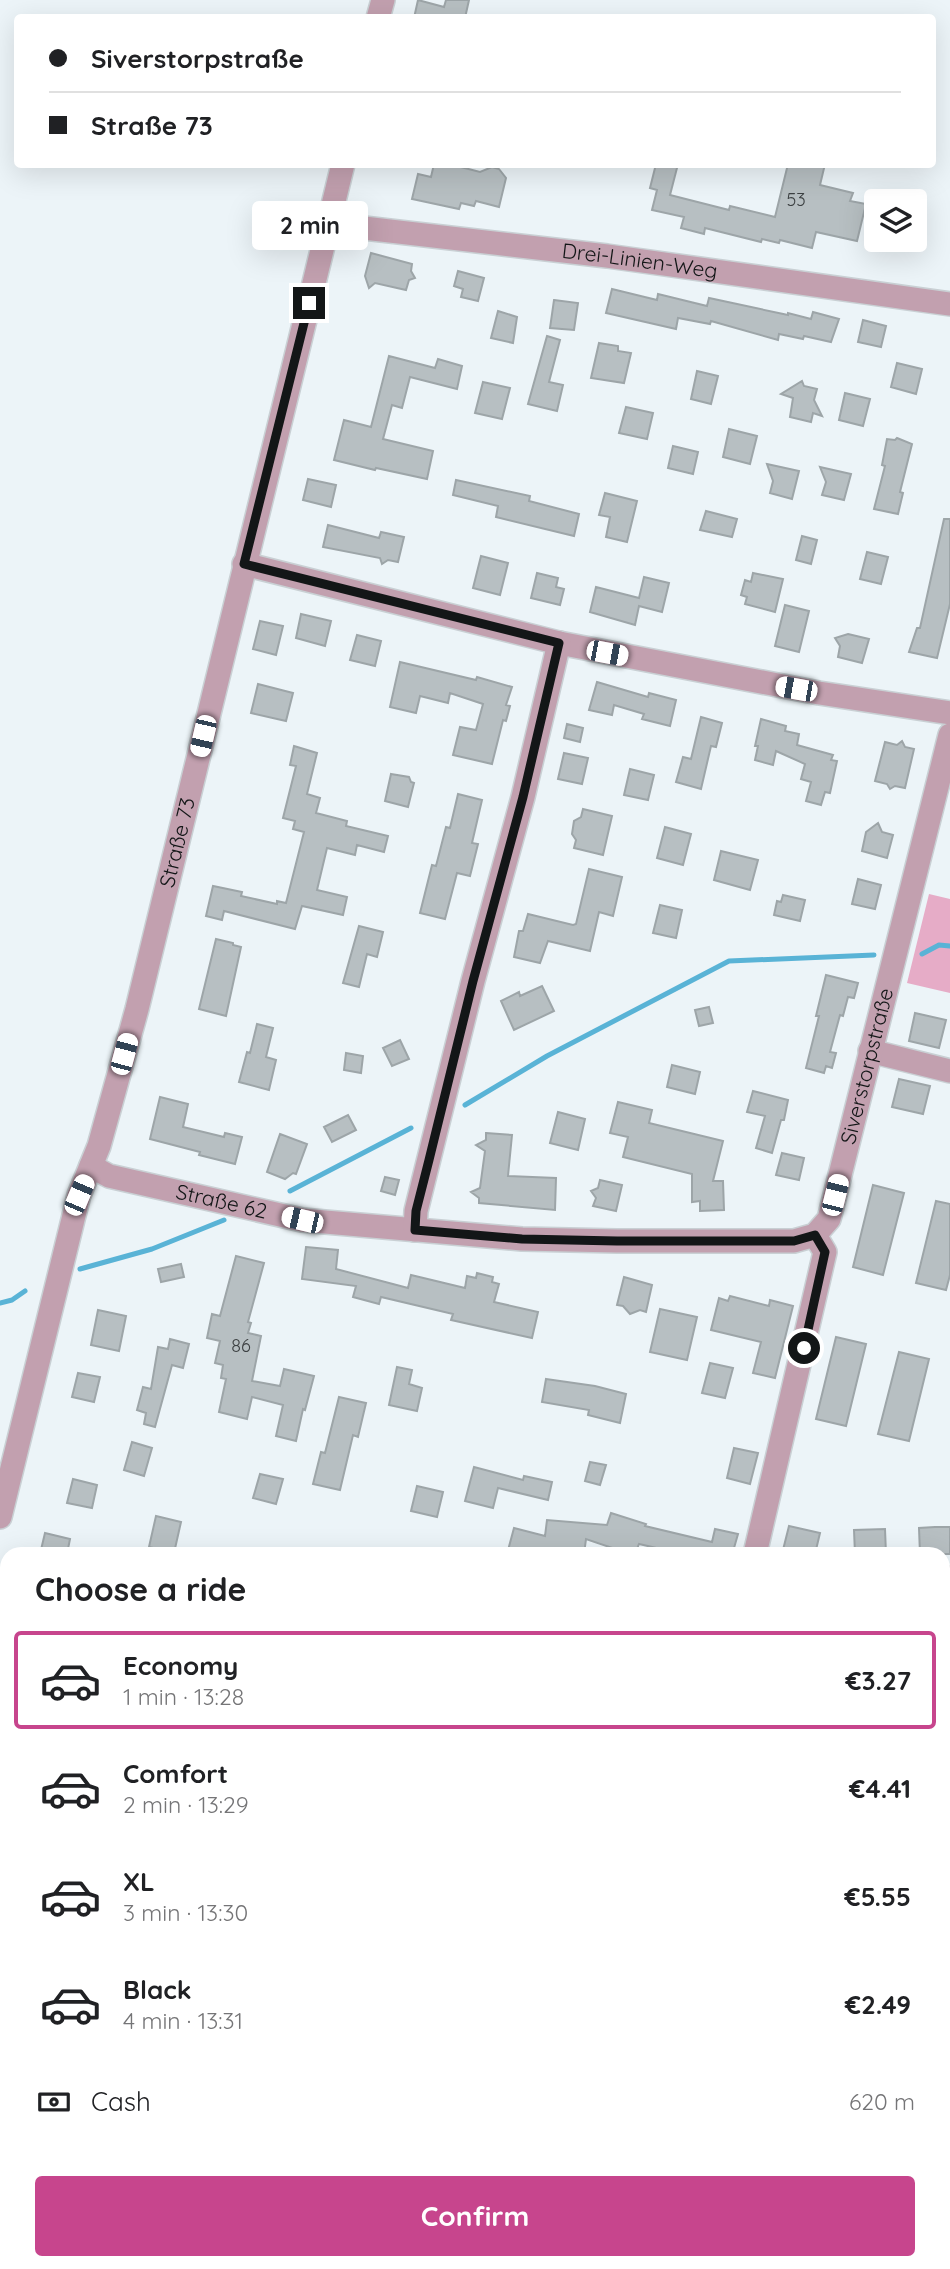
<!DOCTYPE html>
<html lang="en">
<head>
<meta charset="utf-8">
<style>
	:root { --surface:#fff; --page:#f2f2f2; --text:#202124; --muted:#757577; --line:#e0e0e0; --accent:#c7458d }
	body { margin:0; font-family:Quicksand,sans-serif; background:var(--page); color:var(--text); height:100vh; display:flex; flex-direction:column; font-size:26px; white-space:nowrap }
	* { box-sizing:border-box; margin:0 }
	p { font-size:23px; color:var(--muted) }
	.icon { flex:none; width:38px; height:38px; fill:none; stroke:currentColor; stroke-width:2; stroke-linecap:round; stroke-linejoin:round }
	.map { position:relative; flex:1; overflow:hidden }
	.side { position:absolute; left:0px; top:1547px; width:950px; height:723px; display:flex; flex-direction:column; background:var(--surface); border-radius:21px 21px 0 0; box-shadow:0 7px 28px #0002 }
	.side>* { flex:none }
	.banner { position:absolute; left:14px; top:14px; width:922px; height:154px; border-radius:7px; box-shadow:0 7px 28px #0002; display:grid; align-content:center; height:154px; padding:0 35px; background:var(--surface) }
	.controls { position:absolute; left:864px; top:189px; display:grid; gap:14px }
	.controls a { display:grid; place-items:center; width:63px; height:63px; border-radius:7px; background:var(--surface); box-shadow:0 7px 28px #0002; font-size:35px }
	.end { position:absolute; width:32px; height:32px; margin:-16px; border:9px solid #131617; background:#fff; box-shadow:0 0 0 4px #fff }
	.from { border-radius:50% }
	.bubble { position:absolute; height:49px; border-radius:7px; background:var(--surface); box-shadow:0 7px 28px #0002; font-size:23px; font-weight:800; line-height:49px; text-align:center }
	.car { position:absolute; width:21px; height:42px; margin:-21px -10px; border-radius:9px; box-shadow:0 0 5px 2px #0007; background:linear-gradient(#fff 24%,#345 0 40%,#fff 0 76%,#345 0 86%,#fff 0) }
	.banner b { display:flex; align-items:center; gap:24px; height:66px; font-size:26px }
	.banner b+b { border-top:2px solid var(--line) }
	.banner i { width:18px; height:18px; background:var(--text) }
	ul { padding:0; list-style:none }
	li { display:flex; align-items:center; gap:21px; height:98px; margin:0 14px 10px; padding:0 21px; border:4px solid transparent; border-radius:7px }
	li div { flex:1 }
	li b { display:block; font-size:26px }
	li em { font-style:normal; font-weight:800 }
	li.on { border-color:var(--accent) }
	li>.icon { width:63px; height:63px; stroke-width:1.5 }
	h2 { padding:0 35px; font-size:32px; line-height:84px }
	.pay { display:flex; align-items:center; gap:18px; height:77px; padding:0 35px; font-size:26px }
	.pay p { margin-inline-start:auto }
	.button { display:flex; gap:14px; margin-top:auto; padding:14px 35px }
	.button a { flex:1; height:80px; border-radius:7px; background:var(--accent); color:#fff; font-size:28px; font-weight:800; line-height:80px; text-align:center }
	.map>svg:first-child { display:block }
</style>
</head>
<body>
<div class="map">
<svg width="950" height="2269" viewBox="0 0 950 2269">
	<rect width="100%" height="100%" fill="#ecf4f8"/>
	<path fill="#e6acc7" d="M929,894L950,899V993L907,983Z
		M943,1604H950V1694L943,1722Z"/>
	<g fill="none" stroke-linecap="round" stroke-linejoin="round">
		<path stroke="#59b3d6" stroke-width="5" d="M922,954L939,945L950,946
			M465,1105L547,1056L729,961L874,955
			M290,1191L411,1128
			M80,1269L152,1249L224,1220
			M0,1303L12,1300L25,1291"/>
	</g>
	<path fill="#b7bfc2" stroke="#9da5a8" stroke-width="2" d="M418,0L444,7L446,0H469L465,18H414Z
		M434,164H458L457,166L480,172L492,167L499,169L506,178L499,207L476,201L474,206L461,203L459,209L412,199L418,174L431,177Z
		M656,164H678L670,195L729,210L730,206L775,217L788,164H825L820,185L853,193L850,201L866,204L857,241L816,232L812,248L780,240L779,243L762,239L761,242L705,228L704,234L681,228L684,217L652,210L657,190L650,188Z
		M371,253L412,264L411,271L415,278L409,280L406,290L375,283L369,288L365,276Z
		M458,271L484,278L478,301L461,297L463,289L454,286Z
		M612,289L657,300L658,294L707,306L709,298L788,315V313L811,319L813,312L839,319L831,342L804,336L803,339L779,334L778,340L711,321L710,324L678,318L676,329L606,313Z
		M554,300L578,303L574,330L550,328Z
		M498,311L517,317L513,343L491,338Z
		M863,320L886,326L881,347L858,342Z
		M547,336L560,340L549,382L563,385L557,411L528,404Z
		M599,343L618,346V351L631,353L624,383L591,378Z
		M389,356L435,368L438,359L462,366L457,389L410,377L402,408L392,405L383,439L433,451L427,479L376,468L375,470L334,460L344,420L371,427Z
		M897,363L922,369L916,394L891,387Z
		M697,371L718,376L711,404L691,399Z
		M802,381L804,386L817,389L814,400L822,416L813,413L811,422L790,417L793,398L781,394Z
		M483,382L510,388L502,419L475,413Z
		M845,393L870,399L863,426L839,420Z
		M626,407L653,413L647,439L619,433Z
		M729,429L757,436L750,464L723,457Z
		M897,438L912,444L900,492L903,493L898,514L874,509L885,466L882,465L887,439L895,440Z
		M673,446L698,452L693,474L668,468Z
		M767,464L799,471L792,499L770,493L773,481Z
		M820,467L851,474L844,500L822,495L826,482Z
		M308,479L336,485L331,507L303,500Z
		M456,480L530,496L529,501L579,514L574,536L496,517L498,506L453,495Z
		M605,493L637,501L627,542L606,537L610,517L599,515Z
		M706,511L737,519L732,537L700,530Z
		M944,519H950V604L937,658L909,652L917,628H920Z
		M328,525L379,538L381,532L404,537L398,562L388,560L382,564L380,558L323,547Z
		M802,536L817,540L811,564L796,560Z
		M867,552L888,557L881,584L860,579Z
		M481,556L508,563L500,595L473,588Z
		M537,573L558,578L556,587L564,589L560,605L531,598Z
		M753,573L783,579L775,612L745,604L747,597L741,595L745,580L751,582Z
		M644,577L669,583L662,612L639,606L635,625L590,612L596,587L639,598Z
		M785,605L809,611L799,652L775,646Z
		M301,614L331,621L325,646L296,638Z
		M260,621L283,626L276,655L253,649Z
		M848,634L869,639L862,663L838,657L840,646L835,638Z
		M357,635L381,641L375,666L350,660Z
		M400,662L476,680L477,677L512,687L506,705L510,706L506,721L503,720L492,764L453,755L460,727L476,730L483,704L450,693L448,703L420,696L416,713L390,707Z
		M597,682L648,697L649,693L676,700L670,726L642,719L644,714L614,705L612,715L589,710Z
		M258,684L293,693L286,721L251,713Z
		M701,717L722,723L716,747L711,746L701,789L676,782L683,757L691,759Z
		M761,719L786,726L785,731L799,734L797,745L833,755L831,760L837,761L830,793L825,792L821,805L806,801L811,782L801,779L805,764L776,751L773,765L755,760L758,746H755Z
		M567,724L583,728L580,742L564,738Z
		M902,741L905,747L914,749L905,788L895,786L890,789L887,784L875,781L885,742L897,745Z
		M294,746L317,753L307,794L320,798L316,813L347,821L346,826L388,836L384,852L357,845L355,855L327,848L317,890L347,897L343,915L302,906L295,929L224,911L222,920L206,916L213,886L242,892L241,896L277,904V901L286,903L304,832L293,829L295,821L283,818L296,766L290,765Z
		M564,753L588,758L582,784L558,779Z
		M630,769L654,775L648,800L624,795Z
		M391,774L409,777L411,782L414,783L408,807L385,801Z
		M458,794L482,800L472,843L478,844L470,876L457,873L445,919L420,913L432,865L436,866L446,827L450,828Z
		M583,809L612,816L603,855L574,848L576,840L572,834L574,821L581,817Z
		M878,823L882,832L893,835L887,858L862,851L866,832Z
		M665,827L691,834L683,865L657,858Z
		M721,851L758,860L750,890L714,880Z
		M589,869L622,877L613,916L599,912L590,951L548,941L540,963L514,957L519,931H523L528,914L573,925L576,924Z
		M858,879L881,885L875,909L852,904Z
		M783,895L805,900L800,921L774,915L777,901L781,902Z
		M660,905L682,910L676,938L653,933Z
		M359,926L383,932L377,957L367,954L359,987L343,983Z
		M216,939L233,943V945L241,947L226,1016L199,1009Z
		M826,975L858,983L854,998L848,997L843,1016L840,1015L830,1052L836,1053L832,1068L826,1066L824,1073L806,1068L819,1016H816Z
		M542,986L554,1011L514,1030L501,1001L519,992L520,996Z
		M709,1007L713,1023L699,1026L695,1010Z
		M915,1013L946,1020L939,1048L909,1041Z
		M257,1024L273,1028L266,1057L276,1060L269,1090L239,1082L247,1052L250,1053Z
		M400,1040L409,1059L392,1066L383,1048Z
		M346,1053L363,1056L361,1073L344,1070Z
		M672,1065L700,1072L695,1094L667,1087Z
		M899,1079L930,1086L923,1114L892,1107Z
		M753,1091L788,1100L784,1120H781L772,1153L756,1148L765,1116L747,1112Z
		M160,1097L188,1104L183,1127L224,1137L225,1133L242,1137L235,1164L199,1155L200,1152L150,1139Z
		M618,1102L652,1110L649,1123L723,1141L713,1181H723L724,1210L700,1211V1201L692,1202V1174L623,1157L628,1137L610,1133Z
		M558,1112L585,1119L578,1150L550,1143Z
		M348,1115L356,1130L332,1142L324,1127Z
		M486,1133L512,1135L508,1176L556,1178L555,1210L479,1203V1198L471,1192L480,1188L485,1151L476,1145L486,1140Z
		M280,1134L307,1144L296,1174L293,1173L285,1179L267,1172Z
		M782,1153L804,1158L799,1180L776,1175Z
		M385,1177L399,1180L395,1195L381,1191Z
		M600,1180L622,1185L616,1211L593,1206L596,1198L591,1191L598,1188Z
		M873,1185L904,1193L883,1275L853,1267Z
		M936,1201L950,1204V1275L946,1290L916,1283Z
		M306,1247L338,1250L336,1269L408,1288L411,1275L465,1288L467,1276L476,1278L477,1273L493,1277L492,1282L499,1284L494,1302L538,1312L532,1338L451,1320L453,1314L381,1297L379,1304L353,1297L356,1286L302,1279Z
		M236,1256L264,1263L248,1322L251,1323L248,1333L261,1336L252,1381L280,1386L284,1369L314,1376L305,1410L303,1409L296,1441L276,1436L283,1405L252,1397L247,1419L219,1412L226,1379L221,1378L223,1365L215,1363L220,1341L207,1338L212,1314L220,1316Z
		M181,1264L184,1277L161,1282L158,1269Z
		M624,1277L652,1285L646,1312L640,1310L630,1314L623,1306L617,1305Z
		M730,1296L769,1306L770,1300L793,1306L775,1378L753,1373L761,1342L711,1330L719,1298L728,1301Z
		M660,1309L697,1317L687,1360L650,1352Z
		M98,1310L126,1316L119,1351L91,1345Z
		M836,1337L866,1344L846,1426L816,1419Z
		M170,1339L189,1344L183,1368L172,1365L155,1427L144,1424L146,1413L137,1410L143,1387L151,1389L158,1347L168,1349Z
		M899,1352L929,1359L909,1441L878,1434Z
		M710,1363L733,1368L725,1398L702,1393Z
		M397,1367L412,1370L409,1384L422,1388L417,1411L389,1405Z
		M78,1373L100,1377L94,1402L72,1397Z
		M546,1379L595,1386L626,1394L620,1423L588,1415L589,1410L542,1402Z
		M339,1397L366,1403L358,1437L353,1435L340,1490L313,1484L321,1452L325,1453Z
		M132,1442L152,1448L144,1476L124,1470Z
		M734,1448L758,1453L750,1484L727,1478Z
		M590,1462L606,1465L600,1485L585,1481Z
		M474,1467L523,1480L524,1476L552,1482L548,1500L498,1488L493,1508L465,1501Z
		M260,1474L283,1479L276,1504L253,1498Z
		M73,1479L97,1485L92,1508L67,1503Z
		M417,1486L443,1492L437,1517L411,1511Z
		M611,1513L646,1524L645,1526L712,1542L715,1529L738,1534L734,1548L735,1554H682L639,1544L635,1554H630L586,1539L584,1554H507L514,1528L545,1536L547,1520L607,1525Z
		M156,1516L181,1522L174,1553L149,1547Z
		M789,1526L820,1533L815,1554H782Z
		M935,1527H950V1554H920L919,1528Z
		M885,1529L886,1554H855L854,1530Z
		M45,1533L70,1539L67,1554H40Z"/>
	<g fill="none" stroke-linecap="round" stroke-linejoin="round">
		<g stroke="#c9d0d4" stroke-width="26">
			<g id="street">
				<path d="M378,18L383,0"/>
				<path id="s1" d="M329,224L607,256L950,304"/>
				<path d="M244,564L559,643L819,693L950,713"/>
				<path d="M870,1051L950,1071"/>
				<path id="s2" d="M91,1166L109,1176L302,1220L522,1239L617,1241H794L815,1235L829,1219L950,735"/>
				<path d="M415,1230L416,1211L473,981L523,797L559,643"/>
				<path id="s3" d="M0,1517L79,1195L99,1146L137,1009L343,164"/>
				<path d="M755,1554L825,1252L815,1235"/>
				<path d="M943,1578H950"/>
				<path d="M0,1711L7,1710"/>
			</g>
		</g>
		<use href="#street" stroke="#c2a0af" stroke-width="23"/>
	</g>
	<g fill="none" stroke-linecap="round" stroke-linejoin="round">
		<path stroke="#131617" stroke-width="9" d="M309,303L244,564L559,643L523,797L473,981L429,1160L416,1211L415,1230L522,1239L617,1241H794L815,1235L825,1252L804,1348"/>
	</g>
	<g text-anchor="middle" stroke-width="6" stroke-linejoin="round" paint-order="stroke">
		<g font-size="18" fill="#3c4042">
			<text x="796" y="206">53</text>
			<text x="241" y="1352">86</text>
		</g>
		<g font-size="21" fill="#131617" stroke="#fff">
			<text dy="7" stroke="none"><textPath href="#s1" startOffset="313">Drei-Linien-Weg</textPath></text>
			<text dy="7" stroke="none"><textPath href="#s3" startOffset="698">Straße 73</textPath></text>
			<text dy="7" stroke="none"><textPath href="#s2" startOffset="912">Siverstorpstraße</textPath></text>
			<text dy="7" stroke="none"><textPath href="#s2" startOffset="136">Straße 62</textPath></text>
		</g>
	</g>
</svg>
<div class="controls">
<a><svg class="icon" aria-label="layers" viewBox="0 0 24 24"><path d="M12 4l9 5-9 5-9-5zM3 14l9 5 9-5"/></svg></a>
</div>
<i class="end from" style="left:804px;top:1348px"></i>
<i class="end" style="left:309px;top:303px"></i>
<div class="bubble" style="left:252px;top:201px;width:116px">2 min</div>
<i class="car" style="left:607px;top:653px;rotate:101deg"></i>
<i class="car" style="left:796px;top:689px;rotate:280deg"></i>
<i class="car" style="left:203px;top:736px;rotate:193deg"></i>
<i class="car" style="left:124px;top:1054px;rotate:15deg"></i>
<i class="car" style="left:79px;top:1195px;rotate:23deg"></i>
<i class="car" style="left:835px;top:1195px;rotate:14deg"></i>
<i class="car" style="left:302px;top:1220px;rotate:283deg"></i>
<div class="banner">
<b><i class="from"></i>Siverstorpstraße</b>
<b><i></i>Straße 73</b>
</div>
<section class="side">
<h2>Choose a ride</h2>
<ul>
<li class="on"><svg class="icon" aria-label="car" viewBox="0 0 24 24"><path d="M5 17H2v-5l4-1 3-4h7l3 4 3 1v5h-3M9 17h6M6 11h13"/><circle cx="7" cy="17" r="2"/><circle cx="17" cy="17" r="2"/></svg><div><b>Economy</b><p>1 min · 13:28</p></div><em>€3.27</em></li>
<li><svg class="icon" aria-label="car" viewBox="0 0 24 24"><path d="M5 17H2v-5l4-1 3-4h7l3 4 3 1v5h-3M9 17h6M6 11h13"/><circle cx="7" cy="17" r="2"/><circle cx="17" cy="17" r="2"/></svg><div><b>Comfort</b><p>2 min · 13:29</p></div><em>€4.41</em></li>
<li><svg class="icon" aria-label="car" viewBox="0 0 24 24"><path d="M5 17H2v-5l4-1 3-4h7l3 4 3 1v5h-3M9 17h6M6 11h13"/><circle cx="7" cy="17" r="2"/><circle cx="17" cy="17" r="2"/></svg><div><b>XL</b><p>3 min · 13:30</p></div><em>€5.55</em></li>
<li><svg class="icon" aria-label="car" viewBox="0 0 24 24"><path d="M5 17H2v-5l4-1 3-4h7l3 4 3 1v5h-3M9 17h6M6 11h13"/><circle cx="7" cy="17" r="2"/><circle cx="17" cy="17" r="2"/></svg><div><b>Black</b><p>4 min · 13:31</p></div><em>€2.49</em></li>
</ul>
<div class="pay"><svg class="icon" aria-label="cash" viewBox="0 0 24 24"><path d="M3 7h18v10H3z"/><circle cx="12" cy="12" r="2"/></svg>Cash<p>620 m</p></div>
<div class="button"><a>Confirm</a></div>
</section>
</div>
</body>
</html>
